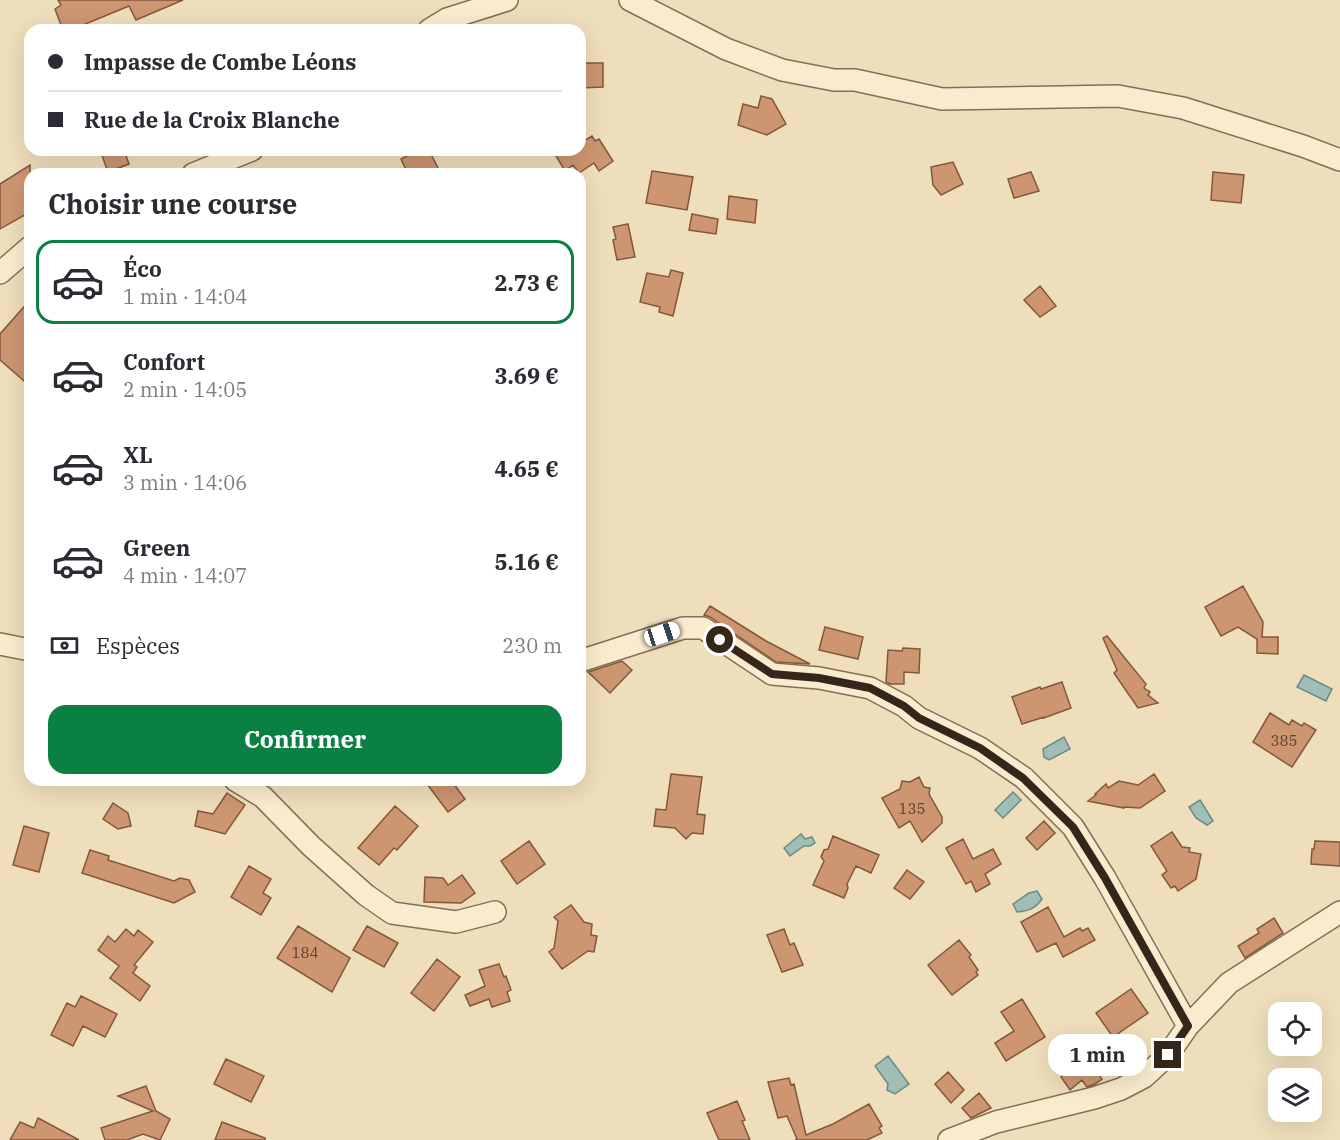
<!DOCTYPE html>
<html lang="fr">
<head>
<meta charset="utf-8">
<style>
	:root { --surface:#fff; --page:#f7f7f7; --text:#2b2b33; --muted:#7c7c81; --line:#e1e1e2; --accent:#0b8043 }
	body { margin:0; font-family:"IBM Plex Serif",serif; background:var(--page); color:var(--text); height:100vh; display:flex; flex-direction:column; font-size:22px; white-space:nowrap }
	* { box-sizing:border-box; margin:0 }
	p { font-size:20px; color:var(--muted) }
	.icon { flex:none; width:33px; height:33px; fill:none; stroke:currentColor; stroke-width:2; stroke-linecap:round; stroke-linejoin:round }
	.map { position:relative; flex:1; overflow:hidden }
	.panel { position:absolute; left:24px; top:168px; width:562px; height:618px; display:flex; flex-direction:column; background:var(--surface); border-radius:18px; box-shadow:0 6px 24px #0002 }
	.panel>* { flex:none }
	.banner { position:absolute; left:24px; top:24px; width:562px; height:132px; border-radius:18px; box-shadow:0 6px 24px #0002; display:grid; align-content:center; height:132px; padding:0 24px; background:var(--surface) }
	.tools { position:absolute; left:1268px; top:1002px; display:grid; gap:12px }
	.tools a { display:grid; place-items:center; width:54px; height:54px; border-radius:12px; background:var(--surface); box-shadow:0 6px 24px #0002; font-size:30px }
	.end { position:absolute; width:27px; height:27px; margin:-14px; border:8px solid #34261a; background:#fff; box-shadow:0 0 0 3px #fff }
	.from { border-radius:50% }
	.bubble { position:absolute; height:42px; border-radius:18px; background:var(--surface); box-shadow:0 6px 24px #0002; font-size:20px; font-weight:700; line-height:42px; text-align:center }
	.car { position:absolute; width:18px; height:36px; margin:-18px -9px; border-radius:8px; box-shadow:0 0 4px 2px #0007; background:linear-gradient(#fff 24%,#345 0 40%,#fff 0 76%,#345 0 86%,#fff 0) }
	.banner b { display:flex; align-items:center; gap:21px; height:57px; font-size:22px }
	.banner b+b { border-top:2px solid var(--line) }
	.banner i { width:15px; height:15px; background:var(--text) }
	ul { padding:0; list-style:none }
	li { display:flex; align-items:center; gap:18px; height:84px; margin:0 12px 9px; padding:0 12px; border:3px solid transparent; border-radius:18px }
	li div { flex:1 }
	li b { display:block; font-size:22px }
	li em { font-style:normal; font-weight:700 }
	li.selected { border-color:var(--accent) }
	li>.icon { width:54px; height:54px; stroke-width:1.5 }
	h2 { padding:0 24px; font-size:27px; line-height:72px }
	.pay { display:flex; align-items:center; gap:15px; height:66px; padding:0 24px; font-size:22px }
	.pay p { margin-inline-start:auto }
	.cta { display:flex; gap:12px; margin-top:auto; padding:12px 24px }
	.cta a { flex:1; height:69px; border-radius:18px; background:var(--accent); color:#fff; font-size:24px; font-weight:700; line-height:69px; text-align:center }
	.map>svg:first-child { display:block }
</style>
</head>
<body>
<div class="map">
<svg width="1340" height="1140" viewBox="0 0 1340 1140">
	<rect width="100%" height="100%" fill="#eedebb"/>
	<path fill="#a0beb5" stroke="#688c82" stroke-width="1.5" d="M1304,675L1332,689L1326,701L1297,687Z
		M1064,737L1070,749L1049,760L1044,757L1043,749Z
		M1013,792L1021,800L1003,818L995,810Z
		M1200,800L1213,821L1207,825L1196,818L1189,807Z
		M801,834L805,839L812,837L815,843L810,846H804L790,856L784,848Z
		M1037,891L1042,899C1035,909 1028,911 1017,912L1013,904L1029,893Z
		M888,1056L909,1084L895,1094L887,1090L888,1084L875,1066Z"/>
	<path fill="#cd9671" stroke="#84573b" stroke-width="1.5" d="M58,0H183L136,20L129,6L71,30H63L55,9L61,5Z
		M580,63H603V87L580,88Z
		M761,96L772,99L786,124L767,135L738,125L743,104L758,108Z
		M592,136L595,141L599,139L613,161L599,171L594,163L579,173L573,165L565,171L556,156L563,150H580V143Z
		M100,150H124L129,164L108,172Z
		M419,150H429L441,174H408L401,159Z
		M953,162L963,184L941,195L933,185L931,167Z
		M30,165V212L0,229V184Z
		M652,171L693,177L687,210L646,203Z
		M1031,172L1039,191L1014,198L1008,179Z
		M1213,172L1244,175L1241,203L1211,200Z
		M729,196L757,200L755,223L727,219Z
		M692,214L718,219L716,234L689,230Z
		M628,224L635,257L617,260L613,240L616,239L613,227Z
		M671,270L683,273L673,316L659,312L660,307L640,302L647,273L669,277Z
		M1040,286L1056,306L1040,317L1024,300Z
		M30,300V386L0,360V334Z
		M1243,586L1263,622L1262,637H1278V654L1257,653V639L1238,627L1221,636L1205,607Z
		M710,606L766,641L810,664L776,662L710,617L704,615Z
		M825,627L863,637L858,659L819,650Z
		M1107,636L1146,684L1144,688L1150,692L1148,695L1158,703L1138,708L1114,673L1117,670L1103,638Z
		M903,648L920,649L919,673L904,672V684H890L886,682L888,650L902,651Z
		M622,661L632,670L610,693L588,672Z
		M1062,682L1071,708L1044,718V717L1022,724L1012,697L1040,687L1041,689Z
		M1270,713L1289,725L1292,720L1302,726L1304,723L1316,730L1292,767L1253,742Z
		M671,774L702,777L697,814L705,815L703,834L692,833L686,839L675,828L654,826L656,809L666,810Z
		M1154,774L1165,791L1140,808L1124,807V808L1088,801L1096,795L1095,794L1106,784L1108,788L1119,781L1138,785Z
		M919,777L924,787L930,788L929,794L942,817V823L922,842L910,821L899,828L882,798L900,789L902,781L910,782Z
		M424,780H451L465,799L448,812Z
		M227,793L245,805L225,834L195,826L198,811L213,814Z
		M113,803L128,813L131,826L118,829L103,819Z
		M395,806L418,826L397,850L394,848L379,865L358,848Z
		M1044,821L1055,833L1037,850L1026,838Z
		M24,826L49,833L39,872L13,865Z
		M1172,832L1182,847L1190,848L1189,852L1201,854L1196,879L1178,891L1175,886L1171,888L1162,875L1167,871L1151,846Z
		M833,836L879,855L871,873L856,866L847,884L848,888L844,898L813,885L824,861L821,857L824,850L828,849Z
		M963,839L973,859L993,849L1001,864L985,874L990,884L976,892L971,881L966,884L946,848Z
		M529,841L545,864L517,884L501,861Z
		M1315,841L1340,842V866L1311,864L1312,849H1314Z
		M90,850L109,856L108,860L174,881L180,878L189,880L195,892L174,903L82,873Z
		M249,866L271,879L263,893L271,898L261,915L231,897Z
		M907,870L924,882L910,899L894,888Z
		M462,875L475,893L461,903L424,902L425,877L443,878L448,885Z
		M571,905L584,922L592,924L591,935L597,936L594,952L588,951L562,969L549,952L554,948L558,921L554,917Z
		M1048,907L1064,937L1080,928L1082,931L1088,928L1095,940L1063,957L1056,943L1037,952L1021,922Z
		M1274,918L1283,933L1245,958L1238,946L1259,933L1257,929Z
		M298,926L350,958L332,992L277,958Z
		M367,926L398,943L384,967L353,950Z
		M126,929L134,936L138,930L153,942L134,965L137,967L133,973L150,986L140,1001L110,978L119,966L98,950L108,936L115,942Z
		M784,929L790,945L794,943L803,965L782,972L767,935Z
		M959,940L971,955L969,957L978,970L976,972L978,975L952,995L928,965Z
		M437,959L460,977L434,1011L411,993Z
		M499,964L504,977L506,976L511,990L507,992L510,1001L492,1007L489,999L470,1006L465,995L485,986L479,970Z
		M1131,989L1148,1013L1113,1037L1096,1013Z
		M81,996L117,1014L105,1037L83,1026L73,1046L51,1035L67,1003L75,1007Z
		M1022,999L1045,1037L1006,1061L995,1043L1014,1031L1001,1012Z
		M226,1059L264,1076L251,1102L214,1084Z
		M1087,1060L1102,1079L1095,1084L1087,1087L1082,1080L1070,1090L1061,1077L1072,1068L1074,1070Z
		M948,1072L964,1090L951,1103L935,1084Z
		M789,1078L791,1085L794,1084L806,1135L833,1124L869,1104L882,1126L879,1128L882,1133L867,1140H795L797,1139L787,1116L778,1118L768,1082Z
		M146,1086L156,1111L170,1119L160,1140L143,1134L127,1140H105L101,1128L153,1111L118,1096Z
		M979,1093L991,1108L971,1118L962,1108Z
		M737,1101L745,1120L742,1121L750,1140H719L707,1113Z
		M38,1118L79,1140H10L20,1122L34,1128Z
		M222,1122L265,1138V1140H215Z"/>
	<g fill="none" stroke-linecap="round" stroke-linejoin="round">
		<g stroke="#856e55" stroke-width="24">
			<path id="minor" d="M630,0L726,49L782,70L834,80H855L942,99L1118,96L1183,108L1303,146L1340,160
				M429,30L447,19L507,0
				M193,174L252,150
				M0,273L30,247
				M0,644L30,650
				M580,661L683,628H703L772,674L819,678L870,688L904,706L919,718L980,748L1024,778L1073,827L1105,878L1188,1026
				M235,780L263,797L311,846L366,895L392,913L456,922L495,912
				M949,1140L996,1122L1094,1098L1121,1089L1144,1077L1168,1055L1188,1026L1229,983L1340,912"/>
		</g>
		<use href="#minor" stroke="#f9ecce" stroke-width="21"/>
	</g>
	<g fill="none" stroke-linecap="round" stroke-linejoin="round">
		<path stroke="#34261a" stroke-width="8" d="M720,640L772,674L819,678L870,688L904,706L919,718L980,748L1023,778L1073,827L1105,878L1188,1026L1168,1055"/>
	</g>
	<g text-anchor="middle" stroke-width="4.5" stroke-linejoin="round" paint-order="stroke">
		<g font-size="15" fill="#5a4230">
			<text x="1284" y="746">385</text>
			<text x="912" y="814">135</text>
			<text x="305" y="958">184</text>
		</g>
	</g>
</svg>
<div class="tools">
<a><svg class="icon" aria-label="locate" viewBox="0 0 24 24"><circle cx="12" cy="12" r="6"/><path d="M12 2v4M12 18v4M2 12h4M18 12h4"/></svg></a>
<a><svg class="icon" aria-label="layers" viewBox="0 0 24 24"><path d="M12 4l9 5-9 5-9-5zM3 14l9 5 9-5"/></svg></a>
</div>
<i class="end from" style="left:720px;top:640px"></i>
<i class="end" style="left:1168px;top:1055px"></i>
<div class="bubble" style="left:1048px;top:1034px;width:99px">1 min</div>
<i class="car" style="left:662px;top:634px;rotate:72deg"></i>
<div class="banner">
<b><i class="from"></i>Impasse de Combe Léons</b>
<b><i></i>Rue de la Croix Blanche</b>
</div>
<section class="panel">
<h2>Choisir une course</h2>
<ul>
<li class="selected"><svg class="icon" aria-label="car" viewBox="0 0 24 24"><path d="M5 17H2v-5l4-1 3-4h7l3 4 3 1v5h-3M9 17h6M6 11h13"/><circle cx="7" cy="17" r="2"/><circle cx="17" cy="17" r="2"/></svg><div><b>Éco</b><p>1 min · 14:04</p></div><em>2.73 €</em></li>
<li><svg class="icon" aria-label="car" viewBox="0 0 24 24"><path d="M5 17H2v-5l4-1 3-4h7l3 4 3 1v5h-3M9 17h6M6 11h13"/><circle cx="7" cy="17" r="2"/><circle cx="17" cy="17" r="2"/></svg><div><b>Confort</b><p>2 min · 14:05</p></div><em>3.69 €</em></li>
<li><svg class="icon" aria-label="car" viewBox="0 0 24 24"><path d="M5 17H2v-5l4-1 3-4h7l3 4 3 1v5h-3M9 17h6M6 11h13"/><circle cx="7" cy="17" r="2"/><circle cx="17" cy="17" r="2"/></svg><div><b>XL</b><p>3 min · 14:06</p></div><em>4.65 €</em></li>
<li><svg class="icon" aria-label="car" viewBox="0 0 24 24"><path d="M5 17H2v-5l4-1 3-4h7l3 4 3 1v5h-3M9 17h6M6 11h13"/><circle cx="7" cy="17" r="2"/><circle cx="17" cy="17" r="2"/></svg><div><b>Green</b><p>4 min · 14:07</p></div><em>5.16 €</em></li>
</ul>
<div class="pay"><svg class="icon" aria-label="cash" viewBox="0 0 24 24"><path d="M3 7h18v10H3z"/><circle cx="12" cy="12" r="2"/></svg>Espèces<p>230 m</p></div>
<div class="cta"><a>Confirmer</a></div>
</section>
</div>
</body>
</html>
